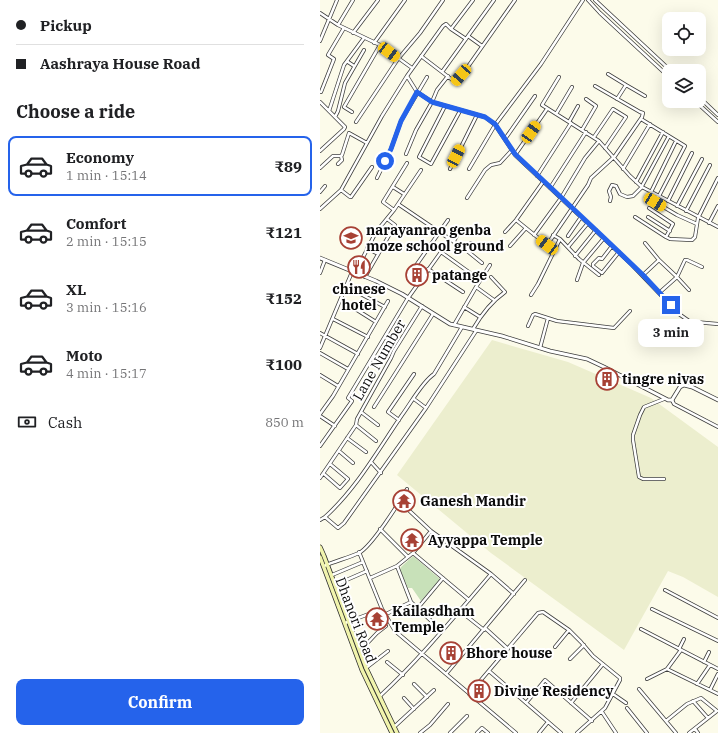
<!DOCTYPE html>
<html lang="en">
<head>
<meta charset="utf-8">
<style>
	:root { --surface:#fff; --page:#f6f6f6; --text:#202124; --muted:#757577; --line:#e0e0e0; --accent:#2563eb }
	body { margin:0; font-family:"IBM Plex Serif",serif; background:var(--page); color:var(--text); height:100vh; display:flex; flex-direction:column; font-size:15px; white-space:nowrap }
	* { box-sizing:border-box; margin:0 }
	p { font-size:13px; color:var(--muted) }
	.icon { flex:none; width:22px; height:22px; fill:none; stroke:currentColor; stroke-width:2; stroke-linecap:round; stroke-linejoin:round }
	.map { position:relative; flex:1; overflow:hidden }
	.details { display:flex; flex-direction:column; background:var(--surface); width:320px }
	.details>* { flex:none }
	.guide { display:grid; align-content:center; height:88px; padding:0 16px; background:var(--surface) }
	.tools { position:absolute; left:342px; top:12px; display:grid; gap:8px }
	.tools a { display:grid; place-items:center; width:44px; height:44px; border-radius:8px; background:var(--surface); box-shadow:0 4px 16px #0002; font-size:20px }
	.end { position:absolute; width:18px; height:18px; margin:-9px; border:5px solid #2563eb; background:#fff; box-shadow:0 0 0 2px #fff }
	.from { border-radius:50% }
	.bubble { position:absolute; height:28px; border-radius:8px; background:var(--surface); box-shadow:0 4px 16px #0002; font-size:13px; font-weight:800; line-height:28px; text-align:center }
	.car { position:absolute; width:12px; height:24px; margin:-12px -6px; border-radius:5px; box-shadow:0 0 3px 1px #0007; background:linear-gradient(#f5c518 24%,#345 0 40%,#f5c518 0 76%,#345 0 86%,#f5c518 0) }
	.guide b { display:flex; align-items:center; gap:14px; height:38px; font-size:15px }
	.guide b+b { border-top:1px solid var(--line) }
	.guide i { width:10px; height:10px; background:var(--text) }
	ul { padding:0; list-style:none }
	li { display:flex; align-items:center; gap:12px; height:60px; margin:0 8px 6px; padding:0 8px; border:2px solid transparent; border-radius:8px }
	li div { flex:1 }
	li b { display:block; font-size:15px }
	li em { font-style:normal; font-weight:800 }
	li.active { border-color:var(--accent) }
	li>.icon { width:36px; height:36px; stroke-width:1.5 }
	h2 { padding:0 16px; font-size:18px; line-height:48px }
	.pay { display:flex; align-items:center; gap:10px; height:44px; padding:0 16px; font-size:15px }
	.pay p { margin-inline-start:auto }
	.button { display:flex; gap:8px; margin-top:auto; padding:8px 16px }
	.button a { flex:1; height:46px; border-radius:8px; background:var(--accent); color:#fff; font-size:16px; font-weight:800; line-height:46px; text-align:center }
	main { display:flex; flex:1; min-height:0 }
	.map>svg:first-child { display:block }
</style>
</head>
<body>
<main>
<section class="details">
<div class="guide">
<b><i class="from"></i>Pickup</b>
<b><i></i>Aashraya House Road</b>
</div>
<h2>Choose a ride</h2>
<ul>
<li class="active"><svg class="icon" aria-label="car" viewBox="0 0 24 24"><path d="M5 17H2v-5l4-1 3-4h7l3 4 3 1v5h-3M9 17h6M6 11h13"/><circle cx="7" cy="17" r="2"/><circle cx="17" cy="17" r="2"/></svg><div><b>Economy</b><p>1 min · 15:14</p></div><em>₹89</em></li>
<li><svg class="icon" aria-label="car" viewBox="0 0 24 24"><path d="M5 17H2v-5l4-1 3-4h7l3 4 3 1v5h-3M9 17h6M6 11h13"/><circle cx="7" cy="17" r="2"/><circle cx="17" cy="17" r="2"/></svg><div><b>Comfort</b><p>2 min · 15:15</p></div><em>₹121</em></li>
<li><svg class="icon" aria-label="car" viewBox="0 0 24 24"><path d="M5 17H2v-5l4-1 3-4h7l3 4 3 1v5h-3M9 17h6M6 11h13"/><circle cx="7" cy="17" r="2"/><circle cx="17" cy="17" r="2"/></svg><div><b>XL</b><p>3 min · 15:16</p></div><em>₹152</em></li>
<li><svg class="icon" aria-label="car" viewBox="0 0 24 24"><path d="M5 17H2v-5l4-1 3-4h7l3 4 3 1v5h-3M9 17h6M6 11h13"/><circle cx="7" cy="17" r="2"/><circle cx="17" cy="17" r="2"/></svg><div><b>Moto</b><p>4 min · 15:17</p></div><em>₹100</em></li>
</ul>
<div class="pay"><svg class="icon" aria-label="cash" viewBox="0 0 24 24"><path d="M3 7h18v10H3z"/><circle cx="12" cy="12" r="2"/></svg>Cash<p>850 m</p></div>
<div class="button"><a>Confirm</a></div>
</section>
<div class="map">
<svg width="398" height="733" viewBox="0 0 398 733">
	<rect width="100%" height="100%" fill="#fcfbea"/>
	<path fill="#eceece" d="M172,340L248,362L331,398L398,447V597L363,577L348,571L304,650L171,553L77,475Z"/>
	<path fill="#c8e1b9" d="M93,556L120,579L101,601L92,588H88L80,570L81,567Z"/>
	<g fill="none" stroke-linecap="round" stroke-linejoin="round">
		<g stroke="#3d3d3d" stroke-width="4">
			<path id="minor" d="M268,0L280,13L349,77
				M275,0L351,71
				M0,13L18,25L60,45L92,68
				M18,25L33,0
				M131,29L146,39
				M33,33L58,0
				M148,36L162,46
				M0,41L17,0
				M54,43L85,0
				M101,56L135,82L147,68L195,0
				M28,62L34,66
				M122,72L174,0
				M288,74L306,85L297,99
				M87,76L97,92L112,102L165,117L175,125L195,155L312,265L359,314L369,321L375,322L398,324
				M239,77L222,105L279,141L310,176L322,187L398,227
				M306,85L325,96
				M1,92L14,59L8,55L24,28
				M379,97L398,115
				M375,101L398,122
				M0,102L25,127L24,129L0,151
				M125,106L99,157L111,164L140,111
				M9,111L24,65L44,38
				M32,112L24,107L60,45
				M236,114L252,87
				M15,117L18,111L25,83L44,50
				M321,119L365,146L339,196
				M36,122L78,59L100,33L123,0
				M249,122L258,106
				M262,130L276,106L266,99
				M274,137L293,109L306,117L285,148
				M185,139L215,96
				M86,154L96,130L112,102L117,90L128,76
				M195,155L227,109
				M18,164L22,160L21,156
				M0,168L13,156H21L22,155L29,133L47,143
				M130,169L157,115
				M149,169L175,125L221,64L263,0
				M303,169L330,124
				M217,176L251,123
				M57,178L71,149L81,121L107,77
				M316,182L343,132
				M322,186L349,136
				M73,187L84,194
				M230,188L266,132
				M21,190L30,197H31L52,167
				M0,192L5,186
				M331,192L356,141
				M338,196L335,202L357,215L377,224
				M147,198L165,170L171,165L180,163L192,150
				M290,201L291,197L289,191L292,185L296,186L300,194L307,197L313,196L322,187
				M348,201L372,153
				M78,204L146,250L162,263
				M357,206L382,159
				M329,208L353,224L346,237
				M0,209L21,190L62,116L87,76L123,26L126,24L131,29L153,0
				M74,210L63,202L87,163
				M366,211L390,165
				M315,217L346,237L350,239L372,240L375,237L378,218L398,178
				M328,217L350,231
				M196,220L227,245L268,185L271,178L295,156L322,117L323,113L320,112L275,86
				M389,223L398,206
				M185,232L196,220L223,182
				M214,235L241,198L265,158L279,141
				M233,235L240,239L259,259L279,275
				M248,236L261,217
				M134,241L139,232
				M190,246L206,228
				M292,246L282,259L279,258L273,264V266L282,273L299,252
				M248,247L268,223
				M47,248L58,254
				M146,250L151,243
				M255,256L276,230
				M108,269L143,292
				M0,273L5,260
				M35,273L56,232L74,210L101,170
				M323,275L339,260L325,243
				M45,277L75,225L67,219
				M101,279L90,274L128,220
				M257,280L263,263L284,238
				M156,287L174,300
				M369,290L357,277L365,260H367L382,267
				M37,292L65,307
				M339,293L357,277L339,260
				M211,295L218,284L240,239
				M29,305L56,322
				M144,307L160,317
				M13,319L48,337
				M134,325L156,287L170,265
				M208,326L213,315L215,314L237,321L294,328L310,311
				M153,329C161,315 171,302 185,292L171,277
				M0,333L38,354
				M0,348L32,272
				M220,348L228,318
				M0,353L28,369
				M0,375L18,386
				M94,399L106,408
				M344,399L324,407L320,415L313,435V440L319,477L323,479H344
				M352,400L354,404L398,427
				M54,407L113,314
				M41,412L58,425
				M0,414L13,396L68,301
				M0,416L15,426
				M79,420L68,412L94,374
				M36,425L56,441
				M27,438L46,452
				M0,446L32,401L28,398L88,298L121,252L153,275
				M19,451L33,463
				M51,462L61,473
				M4,474L20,488L28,479L10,464
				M0,478L36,425L37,419L71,358L74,351L102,306
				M80,502L111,531L171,574L194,594
				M5,517C37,488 58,450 82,415C91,403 102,382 114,374L142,327
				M0,520L5,517L18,528L24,523L106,408L156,331
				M60,529L88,557
				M39,552L62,609L75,631L196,733
				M93,553L149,600
				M4,566C15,561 28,558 39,553C52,546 79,503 87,489
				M77,566L91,602L122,631
				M12,575L43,562
				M50,578L77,566L93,553L111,531
				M15,585L47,571
				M345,590L398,618
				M97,609L123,578
				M332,609L398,641
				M140,611L164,630
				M64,615L91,602
				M25,623L62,609
				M165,628L188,649
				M321,629L398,669
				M235,647L249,630
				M359,649L364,639
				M40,651L57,633L66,626
				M250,659L264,645
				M67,662L83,675
				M384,662L389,652
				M46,668L68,651
				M347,669L398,694
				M169,671L241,733
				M126,674L205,580
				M327,679L347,669L361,650
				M94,684L107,697
				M377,684L390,665
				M319,689L356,733
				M390,690L398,674
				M149,694L218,613L223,612L249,630L261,642L273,656L300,678V680L285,708L257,733
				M293,694L306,703
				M60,696C100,659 135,616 171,574
				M84,698L94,709
				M373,701L388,718
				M206,703L225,680L272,721
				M251,703L283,664
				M307,708L327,733
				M282,712L296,733
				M346,721L367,704L381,698L397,711L369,733
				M74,727L114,690
				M375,729L378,733
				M100,733L110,725L128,704
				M130,733L147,716
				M157,733L162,728L168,733
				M219,733L228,722"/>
		</g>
		<g stroke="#3d3d3d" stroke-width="4.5">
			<path id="tertiary" d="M0,258L56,281L82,294L130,324L182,336L230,351L267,359L284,367L348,400H352L360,387L364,385L372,387L398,400"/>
		</g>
		<g stroke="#2c2c2c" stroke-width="5">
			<path id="secondary" d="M0,547L4,556L46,668L77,733
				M0,557L42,670L72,733"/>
		</g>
		<use href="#minor" stroke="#fff" stroke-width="2.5"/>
		<use href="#tertiary" stroke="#fff" stroke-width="3"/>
		<use href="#secondary" stroke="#f1f4ad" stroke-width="3.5"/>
	</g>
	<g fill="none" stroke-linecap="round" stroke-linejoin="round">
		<path stroke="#2563eb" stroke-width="5" d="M65,161L71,149L81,121L97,92L112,102L165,117L175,124L195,154L279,233L323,275L351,305"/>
	</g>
	<defs>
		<g id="school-ring" transform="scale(1.15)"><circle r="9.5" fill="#fff" stroke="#a74135" stroke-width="1.5"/><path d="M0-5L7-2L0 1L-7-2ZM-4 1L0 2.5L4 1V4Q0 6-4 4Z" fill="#a74135"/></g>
		<g id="restaurant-ring" transform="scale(1.15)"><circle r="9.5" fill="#fff" stroke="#a74135" stroke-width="1.5"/><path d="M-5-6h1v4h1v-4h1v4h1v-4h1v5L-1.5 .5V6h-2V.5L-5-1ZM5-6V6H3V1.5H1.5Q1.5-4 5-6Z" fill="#a74135"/></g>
		<g id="building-ring" transform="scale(1.15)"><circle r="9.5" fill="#fff" stroke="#a74135" stroke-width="1.5"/><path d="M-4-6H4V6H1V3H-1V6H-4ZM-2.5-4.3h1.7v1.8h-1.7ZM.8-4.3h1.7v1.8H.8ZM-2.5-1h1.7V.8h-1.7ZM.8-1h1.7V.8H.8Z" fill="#a74135"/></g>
		<g id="temple-ring" transform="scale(1.15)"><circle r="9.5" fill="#fff" stroke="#a74135" stroke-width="1.5"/><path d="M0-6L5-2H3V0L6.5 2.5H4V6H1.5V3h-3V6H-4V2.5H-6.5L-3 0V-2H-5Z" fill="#a74135"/></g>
	</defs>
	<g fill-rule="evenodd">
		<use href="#school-ring" x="31" y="238"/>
		<use href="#restaurant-ring" x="39" y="267"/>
		<use href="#building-ring" x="97" y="275"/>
		<use href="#building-ring" x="287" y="379"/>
		<use href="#temple-ring" x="84" y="501"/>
		<use href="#temple-ring" x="92" y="540"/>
		<use href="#temple-ring" x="57" y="619"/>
		<use href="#building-ring" x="131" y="653"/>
		<use href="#building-ring" x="159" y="691"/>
	</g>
	<g text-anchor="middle" stroke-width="4" stroke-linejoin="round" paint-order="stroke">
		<g font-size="14" font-weight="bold" fill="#0a0a0a" stroke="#fff" text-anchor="start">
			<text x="46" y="235">narayanrao genba<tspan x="46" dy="16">moze school ground</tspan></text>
			<text x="112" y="280">patange</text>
			<text x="39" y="294" text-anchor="middle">chinese<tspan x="39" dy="16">hotel</tspan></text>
			<text x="302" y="384">tingre nivas</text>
			<text x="100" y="506">Ganesh Mandir</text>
			<text x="108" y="545">Ayyappa Temple</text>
			<text x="72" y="616">Kailasdham<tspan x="72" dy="16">Temple</tspan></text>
			<text x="146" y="658">Bhore house</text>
			<text x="174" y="696">Divine Residency</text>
		</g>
		<g font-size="14" fill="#0a0a0a" stroke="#fff">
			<text transform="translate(59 360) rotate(-60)" y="5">Lane Number</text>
			<text transform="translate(36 620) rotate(69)" y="5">Dhanori Road</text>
		</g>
	</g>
</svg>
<div class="tools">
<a><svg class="icon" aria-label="locate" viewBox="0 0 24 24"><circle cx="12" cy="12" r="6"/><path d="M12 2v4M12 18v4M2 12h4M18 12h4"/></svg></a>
<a><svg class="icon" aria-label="layers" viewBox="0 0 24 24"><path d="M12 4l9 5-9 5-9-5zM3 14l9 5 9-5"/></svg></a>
</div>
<i class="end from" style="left:65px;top:161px"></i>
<i class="end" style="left:351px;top:305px"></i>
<div class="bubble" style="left:318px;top:319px;width:66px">3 min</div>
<i class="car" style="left:69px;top:52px;rotate:127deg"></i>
<i class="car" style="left:141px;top:75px;rotate:221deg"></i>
<i class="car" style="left:211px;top:132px;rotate:35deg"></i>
<i class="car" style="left:136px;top:156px;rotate:27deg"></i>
<i class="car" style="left:335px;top:202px;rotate:121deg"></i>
<i class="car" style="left:227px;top:245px;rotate:307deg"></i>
</div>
</main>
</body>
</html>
